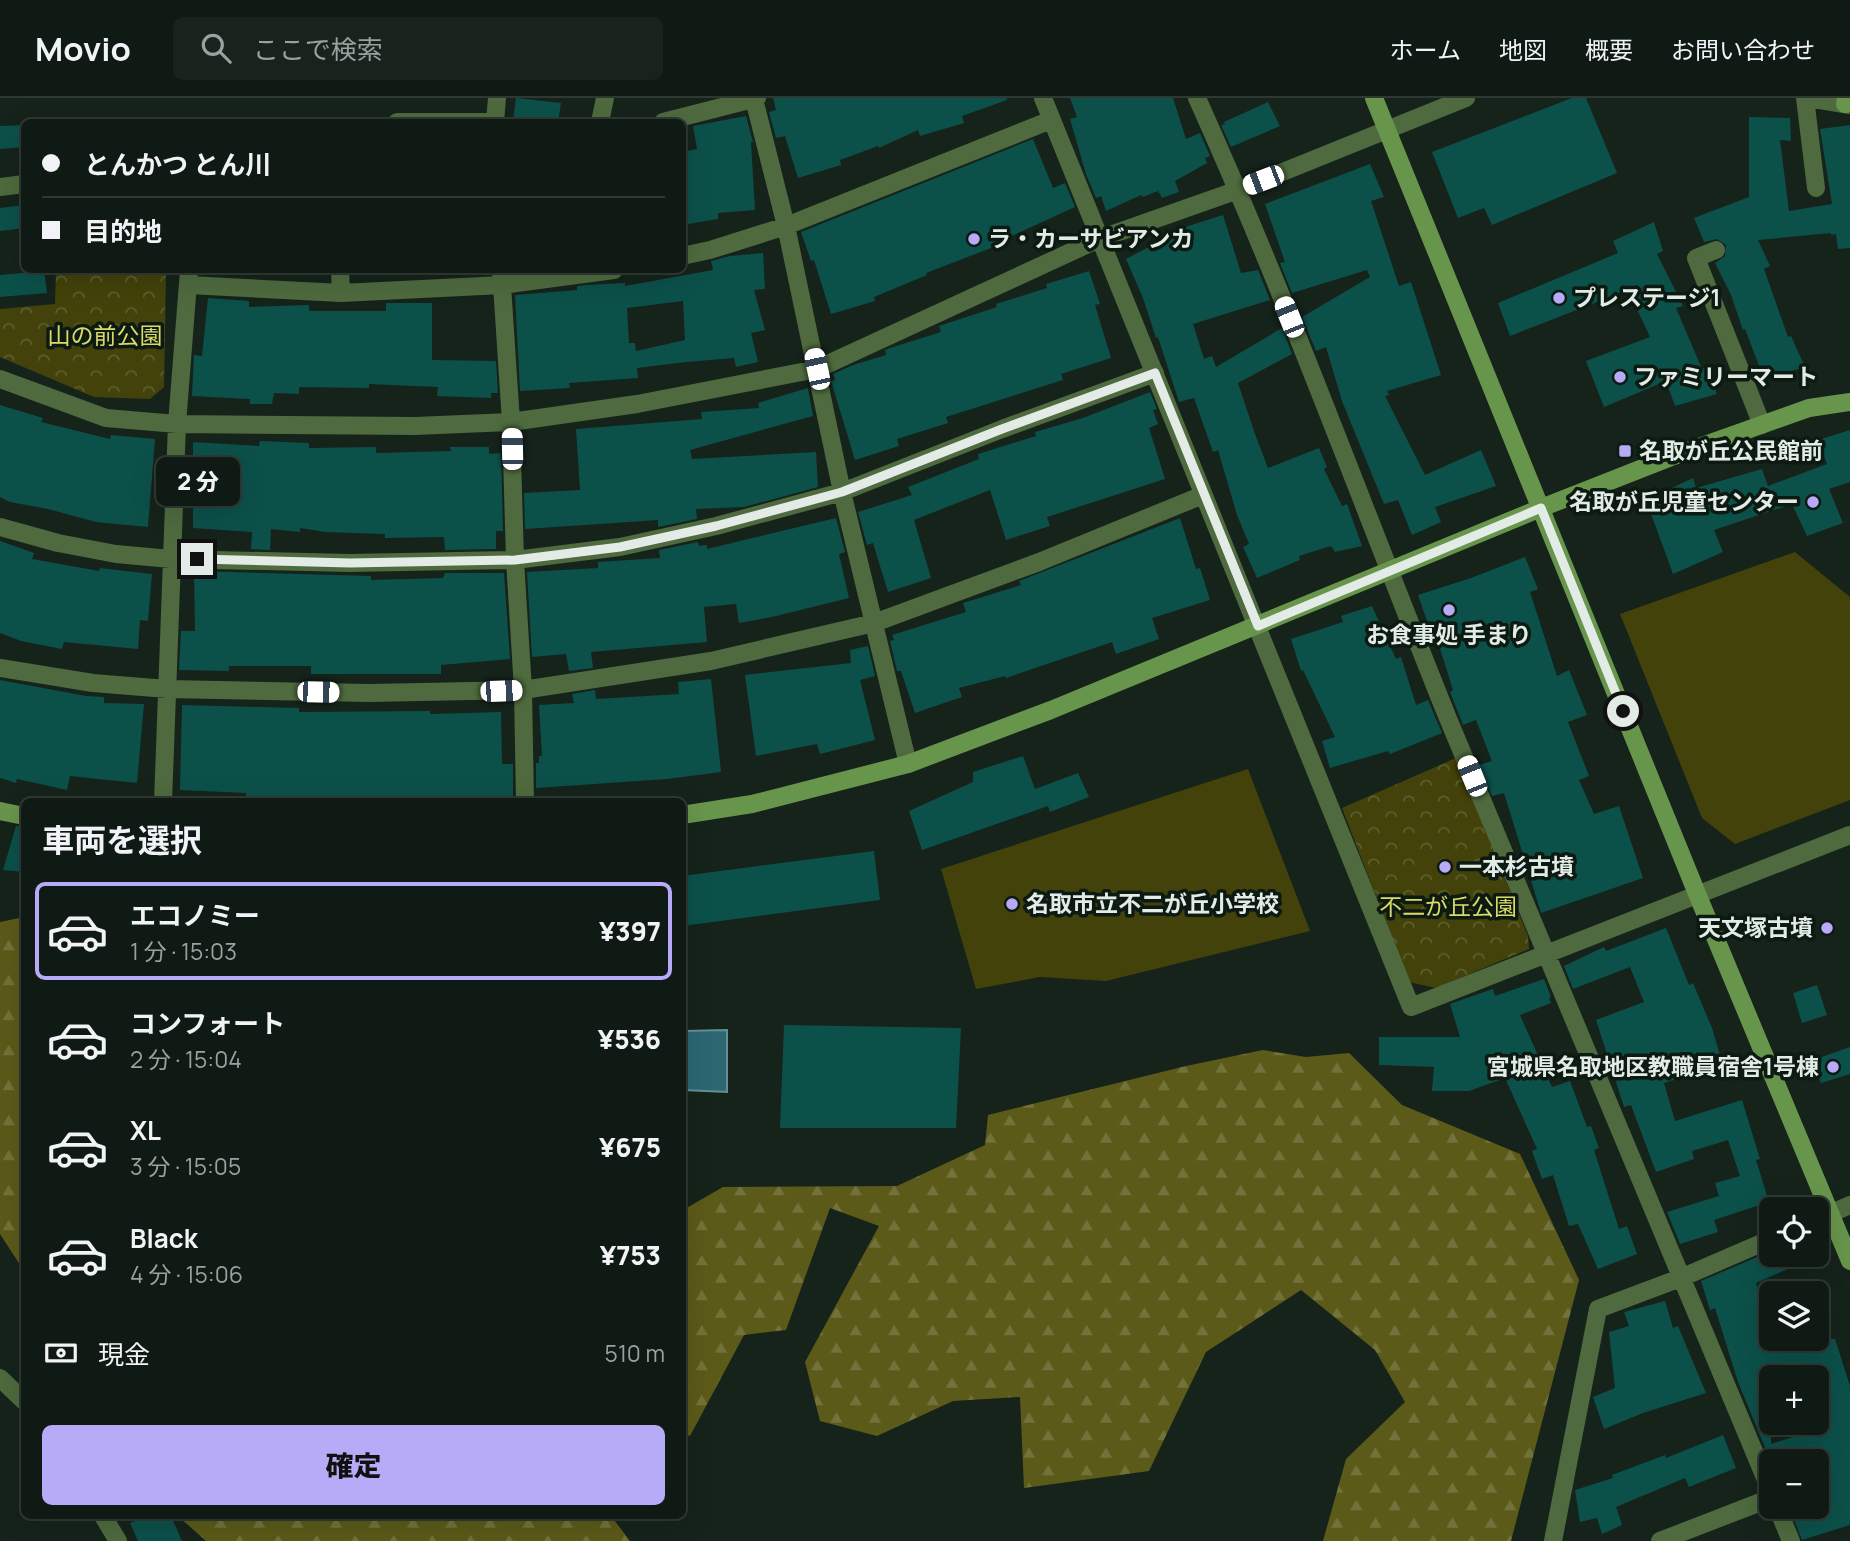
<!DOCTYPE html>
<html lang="ja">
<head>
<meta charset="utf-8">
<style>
	:root { --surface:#101a14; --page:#19231d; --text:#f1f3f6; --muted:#9ca1a0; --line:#303834; --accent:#b7abf8 }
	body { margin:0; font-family:Manrope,"Noto Sans JP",sans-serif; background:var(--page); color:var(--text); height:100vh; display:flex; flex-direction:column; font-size:26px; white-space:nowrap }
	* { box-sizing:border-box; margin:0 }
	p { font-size:23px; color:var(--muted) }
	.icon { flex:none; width:38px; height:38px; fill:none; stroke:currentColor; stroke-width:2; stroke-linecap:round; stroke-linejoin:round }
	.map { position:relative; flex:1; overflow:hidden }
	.panel { position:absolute; left:21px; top:700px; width:665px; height:721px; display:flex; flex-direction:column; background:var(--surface); border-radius:10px; box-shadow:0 7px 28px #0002,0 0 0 2px var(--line) }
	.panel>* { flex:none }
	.hud { position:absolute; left:21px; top:21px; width:665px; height:154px; border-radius:10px; box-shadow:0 7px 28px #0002,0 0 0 2px var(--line); display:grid; align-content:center; height:154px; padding:0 21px; background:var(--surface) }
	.buttons { position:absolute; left:1759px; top:1099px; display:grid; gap:14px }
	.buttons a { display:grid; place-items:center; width:70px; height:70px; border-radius:10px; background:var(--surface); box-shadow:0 7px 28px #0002,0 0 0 2px var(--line); font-size:35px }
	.end { position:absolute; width:32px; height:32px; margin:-16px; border:9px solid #e2ebe6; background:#111; box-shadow:0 0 0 4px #111 }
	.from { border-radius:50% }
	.bubble { position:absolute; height:49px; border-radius:10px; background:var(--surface); box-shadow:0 7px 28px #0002,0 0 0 2px var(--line); font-size:23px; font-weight:800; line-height:49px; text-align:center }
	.car { position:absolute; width:21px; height:42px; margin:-21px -10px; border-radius:9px; box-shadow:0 0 5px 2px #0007; background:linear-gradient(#fff 24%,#345 0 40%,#fff 0 76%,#345 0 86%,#fff 0) }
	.hud b { display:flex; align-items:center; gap:24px; height:66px; font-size:26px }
	.hud b+b { border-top:2px solid var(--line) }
	.hud i { width:18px; height:18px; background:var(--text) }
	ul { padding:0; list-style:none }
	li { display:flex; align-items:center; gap:21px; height:98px; margin:0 14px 10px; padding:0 7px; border:4px solid transparent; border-radius:10px }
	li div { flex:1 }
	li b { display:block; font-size:26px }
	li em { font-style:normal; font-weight:800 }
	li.on { border-color:var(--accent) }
	li>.icon { width:63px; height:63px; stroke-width:1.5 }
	h2 { padding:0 21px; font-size:32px; line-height:84px }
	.pay { display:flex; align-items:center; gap:18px; height:77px; padding:0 21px; font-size:26px }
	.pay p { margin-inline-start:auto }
	.cta { display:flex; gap:14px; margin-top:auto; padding:14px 21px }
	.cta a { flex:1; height:80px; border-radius:10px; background:var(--accent); color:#111; font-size:28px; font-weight:800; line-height:80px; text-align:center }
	header { display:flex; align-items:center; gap:42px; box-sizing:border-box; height:98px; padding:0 35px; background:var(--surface); border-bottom:2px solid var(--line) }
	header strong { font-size:33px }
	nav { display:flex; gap:38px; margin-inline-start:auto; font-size:24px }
	.search { width:490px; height:63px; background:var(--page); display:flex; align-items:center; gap:18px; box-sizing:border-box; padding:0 24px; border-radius:10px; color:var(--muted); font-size:26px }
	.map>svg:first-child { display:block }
</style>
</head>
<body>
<header>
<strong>Movio</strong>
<div class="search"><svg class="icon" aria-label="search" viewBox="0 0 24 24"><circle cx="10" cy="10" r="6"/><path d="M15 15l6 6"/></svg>ここで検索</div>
<nav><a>ホーム</a><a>地図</a><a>概要</a><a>お問い合わせ</a></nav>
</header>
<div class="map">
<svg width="1850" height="1443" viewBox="0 0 1850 1443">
	<defs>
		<pattern id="forest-firs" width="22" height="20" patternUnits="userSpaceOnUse" patternTransform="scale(1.75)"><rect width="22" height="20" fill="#5b5a19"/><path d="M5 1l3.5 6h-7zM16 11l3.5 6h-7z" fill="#72723a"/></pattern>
		<pattern id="park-crowns" width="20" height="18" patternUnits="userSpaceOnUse" patternTransform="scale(1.75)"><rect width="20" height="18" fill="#42420a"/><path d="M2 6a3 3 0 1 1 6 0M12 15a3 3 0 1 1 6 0" fill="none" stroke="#5d5d2e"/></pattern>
	</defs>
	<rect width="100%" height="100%" fill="#15231b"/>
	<path fill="url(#forest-firs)" d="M24,819V1173L0,1136V824Z
		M1263,952L1306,959L1349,955L1402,1007L1520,1056L1579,1182L1511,1443H1323L1346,1361L1405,1304L1375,1252L1301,1192L1206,1254L1149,1373L1024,1390L1020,1299L953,1303L877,1338L820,1323L805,1264L879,1128L830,1110L786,1232L744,1237L690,1338L683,1335V1112L723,1089L897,1088L985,1047L988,1017L1186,968Z
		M178,1418H611L630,1443H206Z"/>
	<path fill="url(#park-crowns)" d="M56,172H166L164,289L150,301L94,299L0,259V211L55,206Z
		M1456,660L1528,838L1529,851L1436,890L1409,884L1342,710Z"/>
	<path fill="#42420a" d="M1795,454L1850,499V702L1735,746L1702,720L1620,516Z
		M1248,671L1310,833L1106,883L1040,879L976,891L941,771Z"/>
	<path fill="#2c6772" stroke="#638f95" stroke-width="2" d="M727,932V994L683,992V933Z"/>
	<path fill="#0c504a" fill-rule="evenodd" d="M516,0L561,5L558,24H513Z
		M773,0H1006L1007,2L962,18L964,25L920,38L918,32L879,50L878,48L840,62L841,67L798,80L785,38L776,40L769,14L776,12Z
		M1070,0H1173L1186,41L1200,35L1210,58L1205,60L1207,65L1175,83L1179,94L1162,100L1158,93L1143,99L1141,97L1106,113L1101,98L1096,100L1086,76L1070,21L1077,19Z
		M1572,0H1586L1617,75L1492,127L1484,110L1458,120L1432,54Z
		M1268,4L1280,28L1231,49L1221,27L1225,26L1224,24Z
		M746,18L753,44H751L755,112L718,115V121L682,127V54L697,51L693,28Z
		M1749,19L1790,20L1791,43L1780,42L1789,113L1832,106L1820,31L1850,27V150L1838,151L1836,136L1831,137V135L1758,142L1770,168L1764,171L1788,239L1791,238L1805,269L1764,281L1745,231L1743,232L1731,197L1715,165L1725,158L1726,147L1717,141L1704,144L1694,120L1749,99Z
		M24,27V49L0,51V28Z
		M1033,41L1053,90L1065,85L1075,109L1003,142L1004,145L926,175L927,177L874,199L875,203L831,216L814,162L811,163L801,134Z
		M1370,66L1384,99L1371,103L1399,188L1411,184L1441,277L1387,293L1389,297L1385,298L1425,377L1481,352L1496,388L1435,409L1441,424L1412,437L1398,402L1384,406L1342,303L1326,249L1316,253L1302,219L1370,179L1367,172L1292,195L1280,165L1285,164L1265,106Z
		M24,107V130L0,133V110Z
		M1223,117L1241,175L1258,172L1270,202L1193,226L1204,261L1212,258L1216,269L1282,230L1292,256L1238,285L1255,336L1268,370L1319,350L1327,369L1324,371L1342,408L1347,406L1362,448L1335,454L1331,448L1299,458L1300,462L1257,480L1243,449L1249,446L1237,417L1218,352L1213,354L1194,300L1179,304L1158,239L1156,240L1143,200L1126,161L1179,133V131Z
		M1654,124L1663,153L1657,156L1683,208L1676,210L1702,271L1706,269L1717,296L1675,308L1666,283L1604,309L1586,263L1650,239L1628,192L1510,238L1498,205L1618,155L1613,143Z
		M763,155L765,191L754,192L765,232L751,235L758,264L736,269L734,260L686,264L637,270L638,280L569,285L570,290L520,293L515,197L577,192V188L587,187L625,185V188L713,172L711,163L730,158ZM683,203L685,242L636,253L635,245H629L627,210Z
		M44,173L47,195L0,199V177Z
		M1089,173L1100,206L1095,207L1111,260L1061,276L1063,282L946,319L948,325L897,341L899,348L855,362L831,283L835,282L833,276L853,267L886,257L885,252L890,250L941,234L939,228L997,209L996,206L1047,190L1046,186Z
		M208,200L249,203V209L309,207V213H386V205H432V262L496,263L498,295H491V300L437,298L438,289L369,286V290L299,289V296L274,295L272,306H250V301L192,298L194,257L202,258Z
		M808,290L813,318L690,352L692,361L816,354L818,389L744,409L696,411L697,421L658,429V422L525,431L524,395L580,392L576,331L702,321L701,314L759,310L758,305Z
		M1150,294L1157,311L1153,312L1158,326L1149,330L1165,381L1047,419L1050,428L1006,442L990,392L914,422L931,480L888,494L873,445L867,447L858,414L912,397L908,389L979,361L978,356L1036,338L1035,334L1083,320Z
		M0,307L43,320L41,324L110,341L111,337L155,341L148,429L96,424L48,411L10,404L0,399Z
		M1850,332V384L1829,391L1843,425L1807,438L1792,406L1714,432L1723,454L1673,476L1646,402L1693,380L1696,390L1762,371L1768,388L1827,366L1818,342Z
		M260,343L309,345V350L376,349V355L451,353L450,349H489V356L501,355L503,433H496V451L445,452L444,439L385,440V436L325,434L300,430V434L271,431L270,452L251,451L252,434L193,430V344L259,348Z
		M836,420L845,454L839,456L849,500L772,519L739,525L736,506L704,509L707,544L591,554L593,570L569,573L566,556L532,559L527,474L598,470V464L660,460L659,452L698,444L699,448L707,447V451Z
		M1180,420L1196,471L1200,470L1210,502L1152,520L1159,541L1116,556L1112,544L1006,580L1005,578L959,590L962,599L915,615L901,573H897L890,543L894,542L892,537L966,514L963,505L1021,487L1019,483Z
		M0,443L34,455L32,461L99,473L100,470L152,476L148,523L140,522L138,551L64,544L62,551L21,543L0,535Z
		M1525,459L1538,491L1530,494L1557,578L1569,572L1587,617L1568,624L1589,678L1579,682L1594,716L1619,708L1643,780L1541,815L1504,695L1492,698L1479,667L1492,663L1476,622L1463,627L1450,594L1453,592L1433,528L1429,529L1418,497L1471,480Z
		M194,473L371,478V482L443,480L445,475H504L510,561L441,567V576H311V568H229V573L179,572L181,533H195Z
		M1372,508L1396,561L1401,559L1416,607L1428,602L1442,635L1390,656L1388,653L1330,670L1322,643L1335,639L1303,572L1301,573L1291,541L1343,524L1341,518Z
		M868,548L875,578L860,582L875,642L820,656L817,646L756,658L745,577L851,565L850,552Z
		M711,581L721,674L667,681L536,690V665H539V658H542L539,607L574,605L572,596L595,592L596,601L679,596L678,584Z
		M0,582L86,598L104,599V605L144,606L137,685L70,678L67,692L17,681L16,685L0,680Z
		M182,607L299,610V614L430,613V616L501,614L502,666H513V704L246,703V695L180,692Z
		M1023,658L1035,691L1078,675L1089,699L1050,714L1048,708L922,752L909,713L973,684V674Z
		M16,728L24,729V774L3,772Z
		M874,753L880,802L682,828V778Z
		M1666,830L1689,887L1693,885L1712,930L1723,967L1664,985L1675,1023L1742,1002L1760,1061L1756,1062L1769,1104L1714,1122L1718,1134L1680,1146L1667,1114L1719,1098L1715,1085L1740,1078L1728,1042L1692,1053L1694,1061L1656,1074L1631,1007L1624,1009L1596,922L1644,904L1630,869L1573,891L1564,868L1604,849L1606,853Z
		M1544,881L1551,899L1549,900L1551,905L1520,917L1552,989L1570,983L1587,1029L1591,1028L1599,1050L1594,1052L1619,1131L1627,1128L1637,1156L1598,1171L1578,1126L1569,1128L1553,1077L1542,1081L1532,1053L1537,1051L1505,980L1469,993H1432L1434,969L1379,967V939H1460L1450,906L1493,891L1495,898Z
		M1817,887L1827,917L1802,925L1793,895Z
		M784,927L961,930L956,1030H780Z
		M1850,949V976L1821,985L1813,962Z
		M1771,1153V1157H1819L1756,1185L1771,1227V1241H1835L1850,1288V1427L1802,1442L1789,1409H1816V1363L1771,1364L1738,1284L1715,1210L1710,1212L1701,1183ZM1771,1279H1816V1332L1771,1346Z
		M1665,1203L1673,1230L1678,1228L1706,1295L1643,1315L1604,1331L1593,1299L1615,1290L1609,1234L1629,1228L1624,1214Z
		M1723,1337L1736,1370L1689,1389L1685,1380L1616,1409L1622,1427L1602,1436L1597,1420L1580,1424L1575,1392L1613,1380L1612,1377L1665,1357L1666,1360Z
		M149,1418H171L182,1443H138L130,1425Z"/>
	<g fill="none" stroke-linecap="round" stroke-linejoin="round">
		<path stroke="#4e6a3e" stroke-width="18" d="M1043,0L1411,909L1850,737
			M1197,0C1288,202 1364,412 1447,618C1553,878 1665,1135 1771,1394
			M1805,0L1816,90
			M1808,0L1850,7
			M754,1L786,128L842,394L908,666
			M397,24H495
			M495,24L497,0
			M600,24L605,0
			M663,24L757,0
			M0,89L24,86
			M1716,152L1696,160L1762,327
			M682,158L710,152L786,128L1051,22
			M340,172L341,195
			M501,172L511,324L515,462L523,592L525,704
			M189,187L341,195L502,187L614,172
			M0,281L106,320L177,326L415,328L511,324L637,306L817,271L1099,141L1238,92L1466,0
			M0,429L58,445L116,456L171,461L350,465L515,462L620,449L716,428L842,394L1002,331L1155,275
			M0,570L93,585L167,591L369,595L523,592L711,563L874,525L1039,464L1203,397
			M163,704L177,326L189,172
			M1816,1122L1850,1107
			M0,1280L24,1303
			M1777,1409L1791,1443
			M103,1418L118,1443
			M1553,1443L1598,1211L1683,1179L1771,1141
			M1660,1443L1771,1400"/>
		<path stroke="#68954c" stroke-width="18" d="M1374,0L1698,798L1850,1163
			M1845,6L1846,0
			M0,713L24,718
			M682,717L752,706L908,666L1051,612L1541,410L1671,359L1809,310L1850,304"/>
	</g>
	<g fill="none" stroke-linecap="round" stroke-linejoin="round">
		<path stroke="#e2ebe6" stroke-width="9" d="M197,461L350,465L515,462L620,449L716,428L842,394L1002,331L1155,275L1258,528L1541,410L1623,613"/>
	</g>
	<g fill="#b7abf8" stroke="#0c1a12" stroke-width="2.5">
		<circle cx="974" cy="141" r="7"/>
		<circle cx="1559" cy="200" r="7"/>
		<circle cx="1620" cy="279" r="7"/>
		<rect x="1618" y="346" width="14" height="14" rx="3.5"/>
		<circle cx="1813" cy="404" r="7"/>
		<circle cx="1449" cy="512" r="7"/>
		<circle cx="1445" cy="769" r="7"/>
		<circle cx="1012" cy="806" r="7"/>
		<circle cx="1827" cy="830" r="7"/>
		<circle cx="1833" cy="969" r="7"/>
	</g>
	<g text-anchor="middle" stroke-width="7" stroke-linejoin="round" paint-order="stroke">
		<g font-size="23" font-weight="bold" fill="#e2ebe6" stroke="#0c1a12" text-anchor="start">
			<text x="988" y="149">ラ・カーサビアンカ</text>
			<text x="1573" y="208">プレステージ1</text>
			<text x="1634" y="287">ファミリーマート</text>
			<text x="1639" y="361">名取が丘公民館前</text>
			<text x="1799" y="412" text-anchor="end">名取が丘児童センター</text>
			<text x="1449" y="545" text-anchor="middle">お食事処 手まり</text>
			<text x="1459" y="777">一本杉古墳</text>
			<text x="1026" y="814">名取市立不二が丘小学校</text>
			<text x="1813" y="838" text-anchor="end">天文塚古墳</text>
			<text x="1819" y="977" text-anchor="end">宮城県名取地区教職員宿舎1号棟</text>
		</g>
		<g font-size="23" fill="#dbda69" stroke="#0c1a12">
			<text x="105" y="246">山の前公園</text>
			<text x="1448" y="817">不二が丘公園</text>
		</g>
	</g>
</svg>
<div class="buttons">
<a><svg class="icon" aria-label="locate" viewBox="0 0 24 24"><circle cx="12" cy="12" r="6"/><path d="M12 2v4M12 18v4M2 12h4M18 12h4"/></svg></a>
<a><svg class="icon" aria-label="layers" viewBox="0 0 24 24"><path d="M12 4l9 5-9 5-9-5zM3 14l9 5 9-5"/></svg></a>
<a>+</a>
<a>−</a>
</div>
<i class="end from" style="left:1623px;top:613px"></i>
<i class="end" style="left:197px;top:461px"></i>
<div class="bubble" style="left:156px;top:359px;width:84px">2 分</div>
<i class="car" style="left:1263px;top:82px;rotate:249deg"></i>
<i class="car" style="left:1289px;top:219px;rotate:338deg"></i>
<i class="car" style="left:817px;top:271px;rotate:348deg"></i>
<i class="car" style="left:512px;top:351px;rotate:359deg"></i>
<i class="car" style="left:501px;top:593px;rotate:88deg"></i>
<i class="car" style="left:318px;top:594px;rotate:91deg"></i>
<i class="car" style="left:1472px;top:678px;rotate:338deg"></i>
<div class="hud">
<b><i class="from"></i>とんかつ とん川</b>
<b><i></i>目的地</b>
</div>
<section class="panel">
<h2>車両を選択</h2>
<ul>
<li class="on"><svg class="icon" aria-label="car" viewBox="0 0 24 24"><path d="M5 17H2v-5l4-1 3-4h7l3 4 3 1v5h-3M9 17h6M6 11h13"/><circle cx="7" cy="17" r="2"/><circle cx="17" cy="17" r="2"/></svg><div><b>エコノミー</b><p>1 分 · 15:03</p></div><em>¥397</em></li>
<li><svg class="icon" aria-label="car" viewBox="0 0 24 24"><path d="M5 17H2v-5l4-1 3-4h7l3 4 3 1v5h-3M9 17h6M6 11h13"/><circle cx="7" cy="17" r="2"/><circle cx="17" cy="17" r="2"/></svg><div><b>コンフォート</b><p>2 分 · 15:04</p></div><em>¥536</em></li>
<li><svg class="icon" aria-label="car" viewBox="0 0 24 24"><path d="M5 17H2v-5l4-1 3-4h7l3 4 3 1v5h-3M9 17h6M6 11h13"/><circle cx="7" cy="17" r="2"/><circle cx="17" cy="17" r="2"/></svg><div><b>XL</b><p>3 分 · 15:05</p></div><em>¥675</em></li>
<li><svg class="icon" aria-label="car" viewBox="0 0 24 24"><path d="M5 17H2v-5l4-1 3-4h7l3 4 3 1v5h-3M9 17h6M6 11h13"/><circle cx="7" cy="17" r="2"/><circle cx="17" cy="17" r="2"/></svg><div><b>Black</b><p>4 分 · 15:06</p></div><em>¥753</em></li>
</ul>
<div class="pay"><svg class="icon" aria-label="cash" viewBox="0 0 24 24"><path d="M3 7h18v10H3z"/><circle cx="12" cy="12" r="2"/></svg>現金<p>510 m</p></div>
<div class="cta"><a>確定</a></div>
</section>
</div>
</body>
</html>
